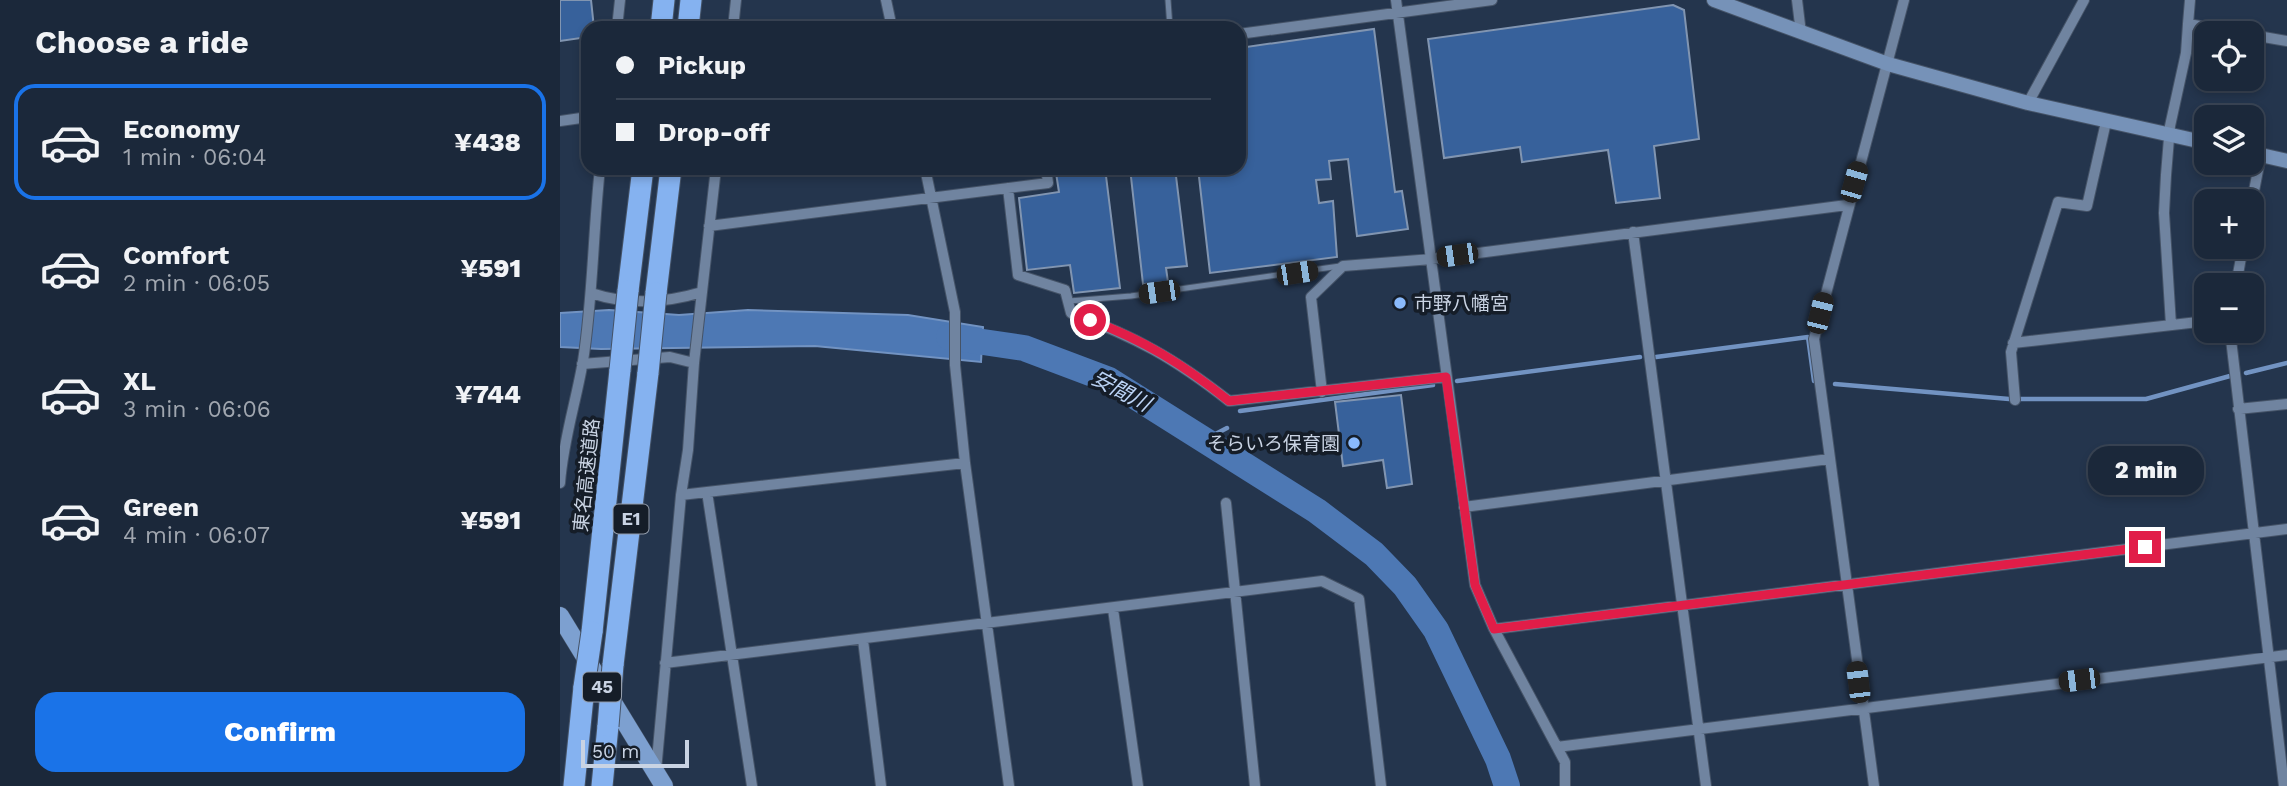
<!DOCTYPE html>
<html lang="en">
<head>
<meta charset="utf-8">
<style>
	:root { --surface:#1b283a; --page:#243042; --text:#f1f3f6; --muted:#a0a6af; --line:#394454; --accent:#1a73e8 }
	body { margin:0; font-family:"Work Sans","Noto Sans JP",sans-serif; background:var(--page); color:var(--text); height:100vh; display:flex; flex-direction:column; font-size:26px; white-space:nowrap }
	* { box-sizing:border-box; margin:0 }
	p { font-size:23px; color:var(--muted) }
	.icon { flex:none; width:38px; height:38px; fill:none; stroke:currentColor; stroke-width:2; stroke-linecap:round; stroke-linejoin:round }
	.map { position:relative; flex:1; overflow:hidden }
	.drawer { display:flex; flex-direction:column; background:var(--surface); width:560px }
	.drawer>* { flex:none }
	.top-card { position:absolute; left:21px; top:21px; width:665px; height:154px; border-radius:21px; box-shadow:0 4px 10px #0003,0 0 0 2px var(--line); display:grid; align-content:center; height:154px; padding:0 35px; background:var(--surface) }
	.tools { position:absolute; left:1634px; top:21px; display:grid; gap:14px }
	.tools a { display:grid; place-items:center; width:70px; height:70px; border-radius:14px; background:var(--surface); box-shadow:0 4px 10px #0003,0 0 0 2px var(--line); font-size:35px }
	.scale { position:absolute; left:21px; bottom:18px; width:108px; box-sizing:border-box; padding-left:7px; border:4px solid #c9d3e3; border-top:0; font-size:19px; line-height:24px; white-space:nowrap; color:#c9d3e3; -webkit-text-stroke:5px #151d28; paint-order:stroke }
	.end { position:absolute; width:32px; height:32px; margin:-16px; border:9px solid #e11d48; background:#fff; box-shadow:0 0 0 4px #fff }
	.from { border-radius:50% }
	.bubble { position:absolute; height:49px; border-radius:21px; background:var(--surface); box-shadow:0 4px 10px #0003,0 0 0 2px var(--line); font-size:23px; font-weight:800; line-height:49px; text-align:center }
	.car { position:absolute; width:21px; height:42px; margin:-21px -10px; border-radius:9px; box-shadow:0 0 5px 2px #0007; background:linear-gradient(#222 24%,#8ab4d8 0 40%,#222 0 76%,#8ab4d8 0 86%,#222 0) }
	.top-card b { display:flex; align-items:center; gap:24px; height:66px; font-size:26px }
	.top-card b+b { border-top:2px solid var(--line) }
	.top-card i { width:18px; height:18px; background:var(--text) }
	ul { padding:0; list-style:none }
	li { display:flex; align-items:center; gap:21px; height:116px; margin:0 14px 10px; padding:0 21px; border:4px solid transparent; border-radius:21px }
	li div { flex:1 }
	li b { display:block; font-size:26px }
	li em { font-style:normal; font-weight:800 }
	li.current { border-color:var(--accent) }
	li>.icon { width:63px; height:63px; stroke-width:1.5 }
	h2 { padding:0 35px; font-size:32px; line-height:84px }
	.primary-button { display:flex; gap:14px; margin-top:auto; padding:14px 35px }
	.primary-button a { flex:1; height:80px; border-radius:21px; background:var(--accent); color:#fff; font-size:28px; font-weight:800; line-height:80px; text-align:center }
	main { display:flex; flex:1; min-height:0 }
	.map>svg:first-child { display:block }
</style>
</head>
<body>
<main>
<section class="drawer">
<h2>Choose a ride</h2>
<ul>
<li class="current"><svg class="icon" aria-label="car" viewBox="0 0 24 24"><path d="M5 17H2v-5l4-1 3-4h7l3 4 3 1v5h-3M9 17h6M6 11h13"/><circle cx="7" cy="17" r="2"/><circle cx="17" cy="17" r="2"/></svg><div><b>Economy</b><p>1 min · 06:04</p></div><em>¥438</em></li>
<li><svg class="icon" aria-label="car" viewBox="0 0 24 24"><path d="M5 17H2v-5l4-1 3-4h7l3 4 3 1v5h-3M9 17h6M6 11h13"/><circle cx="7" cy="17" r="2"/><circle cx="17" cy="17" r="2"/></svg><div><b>Comfort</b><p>2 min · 06:05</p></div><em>¥591</em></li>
<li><svg class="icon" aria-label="car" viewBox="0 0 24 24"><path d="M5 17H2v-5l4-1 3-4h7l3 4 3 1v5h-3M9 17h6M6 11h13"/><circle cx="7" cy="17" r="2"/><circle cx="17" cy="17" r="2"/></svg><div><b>XL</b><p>3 min · 06:06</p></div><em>¥744</em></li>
<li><svg class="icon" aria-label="car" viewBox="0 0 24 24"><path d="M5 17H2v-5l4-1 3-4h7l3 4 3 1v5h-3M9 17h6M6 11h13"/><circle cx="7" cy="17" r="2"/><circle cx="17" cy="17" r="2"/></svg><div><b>Green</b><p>4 min · 06:07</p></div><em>¥591</em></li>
</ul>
<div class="primary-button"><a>Confirm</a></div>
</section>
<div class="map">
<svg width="1727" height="786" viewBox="0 0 1727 786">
	<rect width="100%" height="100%" fill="#24354d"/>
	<path fill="#4d78b4" stroke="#7293c2" stroke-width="2" d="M49,310L119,315L188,310L348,315L423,327L421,362L255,346L41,349L0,347V313Z"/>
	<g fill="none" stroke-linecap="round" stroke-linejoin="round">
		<path stroke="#7293c2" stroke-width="4.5" d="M1096,357L1248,337L1254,381
			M1686,373L1727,363
			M897,381L1080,357
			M1275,384L1449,399
			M1460,399H1586L1670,376
			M680,411L873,385
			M644,440L667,428"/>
		<path stroke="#4d78b4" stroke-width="26" d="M389,337L464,348L549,380L757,511L814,554L845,586L876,630L938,759L947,786"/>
	</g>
	<path fill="#37619b" stroke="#8195b1" stroke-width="2" d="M0,0H31L34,28H28V37L0,41Z
		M1113,5L1124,10L1139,139L1094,146L1100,198L1056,203L1048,150L962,162L960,147L884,158L868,39Z
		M814,29L835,192L842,191L848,229L797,236L788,159L769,161L771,179L756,180L759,203L773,201L777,257L650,273L638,168H679V48Z
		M545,168L560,288L514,293L510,265L467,270L459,198L499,192L496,173Z
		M570,168H615L627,266L606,268L608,282L583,284Z
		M841,395L852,484L827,488L823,460L783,466L775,402Z"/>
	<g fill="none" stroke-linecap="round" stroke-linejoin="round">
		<g stroke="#455367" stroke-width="7">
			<path id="lane" d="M608,0L610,28
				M509,301L571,296L780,266"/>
		</g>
		<g stroke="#455367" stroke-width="12">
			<path id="street" d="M326,0L332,28
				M836,0L915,585L934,629L1005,762V786
				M1237,0L1241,33
				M1630,0L1628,24L1681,33
				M57,28L60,0
				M173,28L176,0
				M679,34L932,0
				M1692,35L1727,41
				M1468,103L1524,0
				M0,121L28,117
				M365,168L395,312V365L405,463L449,786
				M448,188L458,275L505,290L511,313C576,337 614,358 669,401L886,377
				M1692,201L1701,155
				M149,226L488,183L486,168
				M1073,232L1146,786
				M1676,285L1683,247
				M31,293C67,305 106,303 142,292
				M1611,325L1604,213L1606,175L1610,126L1626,53L1628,24
				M1670,331L1724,786
				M1453,343L1647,321
				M22,364L110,357L134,363
				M762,392L751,297L783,266L872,259L1287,205
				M1455,400L1451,352L1498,202L1527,206L1546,122
				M1678,409L1727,404
				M0,483C3,441 16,402 23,361C33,297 33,232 40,168
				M147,492L405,463
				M121,495L147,492L192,786
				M666,503L695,786
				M904,507L1269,459
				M553,609L578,786
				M934,629L1727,529
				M303,640L321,786
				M105,663L762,581L799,599L821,786
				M997,747L1727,655
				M96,771L121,495L128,450L134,363L156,168
				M1314,786L1254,339L1344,0"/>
		</g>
		<g stroke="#455367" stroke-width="16">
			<path id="secondary" d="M1154,0L1328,64L1468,103L1647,143
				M1692,153L1727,161"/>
		</g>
		<g stroke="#455367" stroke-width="19">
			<path id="primary" d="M0,616L104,786"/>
		</g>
		<g stroke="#455367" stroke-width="23">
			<path id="highway" d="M101,28L104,0
				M128,28L131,0
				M68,291L83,168
				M96,293L111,168
				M32,632L60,370
				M53,665L88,373
				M14,786L24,687
				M42,786L48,726"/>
		</g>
		<use href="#lane" stroke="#7084a0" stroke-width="5"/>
		<use href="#street" stroke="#7084a0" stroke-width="10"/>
		<use href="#secondary" stroke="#7692b8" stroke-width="14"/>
		<use href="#primary" stroke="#7da0d0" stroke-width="18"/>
		<use href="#highway" stroke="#85b2f0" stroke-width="21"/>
		<g stroke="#455367" stroke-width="23" stroke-linecap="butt">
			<path id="highway-bridge" d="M60,370L68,291
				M88,373L96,293
				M24,687L32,632
				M48,726L53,665"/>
		</g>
		<use href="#highway-bridge" stroke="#85b2f0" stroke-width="21"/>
	</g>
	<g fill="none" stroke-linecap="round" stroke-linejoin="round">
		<path stroke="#e11d48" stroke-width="9" d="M530,320C584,340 624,365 669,401L886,377L915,585L934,629L1585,547"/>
	</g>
	<g fill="#8abafc" stroke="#151d28" stroke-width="2.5">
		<circle cx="840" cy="303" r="7"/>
		<circle cx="794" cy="443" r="7"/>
	</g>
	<g text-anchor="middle" stroke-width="7" stroke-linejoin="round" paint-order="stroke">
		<g fill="#151d28" stroke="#939cab" stroke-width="2">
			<rect x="53.5" y="504.5" width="35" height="29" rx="5"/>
			<rect x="23" y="672.5" width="38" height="29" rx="5"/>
		</g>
		<g font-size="18" font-weight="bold" fill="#c9d3e3">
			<text x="71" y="525">E1</text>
			<text x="42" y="693">45</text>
		</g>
		<g font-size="19" fill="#c9d3e3" stroke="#151d28" text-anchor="start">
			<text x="854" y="310">市野八幡宮</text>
			<text x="780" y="450" text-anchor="end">そらいろ保育園</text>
		</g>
		<g font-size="19" fill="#c9d3e3" stroke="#151d28">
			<text transform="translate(26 475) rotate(-84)" y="7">東名高速道路</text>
		</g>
		<g font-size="21" font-style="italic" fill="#bbd3f5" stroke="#151d28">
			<text transform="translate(561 391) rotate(28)" y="7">安間川</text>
		</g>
	</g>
</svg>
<div class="tools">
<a><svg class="icon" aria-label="locate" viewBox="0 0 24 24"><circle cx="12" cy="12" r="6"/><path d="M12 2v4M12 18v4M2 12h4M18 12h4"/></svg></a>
<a><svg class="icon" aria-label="layers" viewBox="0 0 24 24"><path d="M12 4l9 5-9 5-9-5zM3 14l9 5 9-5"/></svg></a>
<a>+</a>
<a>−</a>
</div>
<div class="scale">50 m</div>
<i class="end from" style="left:530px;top:320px"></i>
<i class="end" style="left:1585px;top:547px"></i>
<div class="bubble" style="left:1528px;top:446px;width:116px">2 min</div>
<i class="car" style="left:1294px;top:182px;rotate:16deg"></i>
<i class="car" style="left:897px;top:255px;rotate:262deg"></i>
<i class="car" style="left:737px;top:273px;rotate:81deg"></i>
<i class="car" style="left:599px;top:292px;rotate:262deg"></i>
<i class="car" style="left:1260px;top:313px;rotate:14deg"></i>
<i class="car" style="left:1519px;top:680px;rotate:263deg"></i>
<i class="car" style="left:1298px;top:682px;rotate:353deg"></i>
<div class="top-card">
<b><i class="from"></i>Pickup</b>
<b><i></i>Drop-off</b>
</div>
</div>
</main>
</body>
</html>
